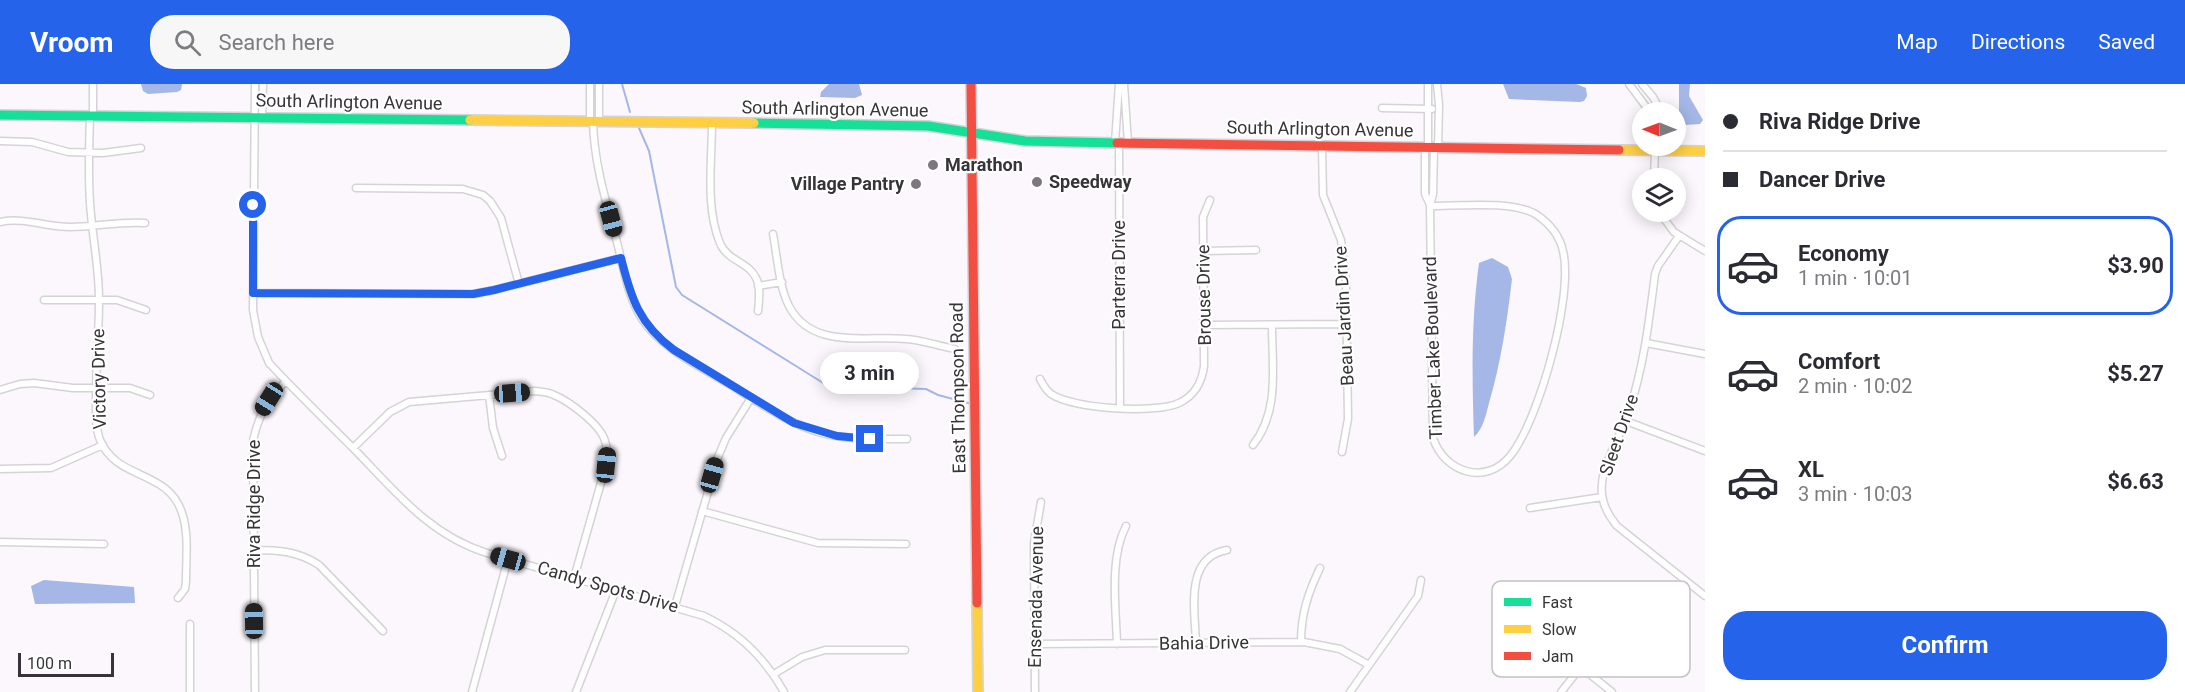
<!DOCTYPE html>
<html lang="en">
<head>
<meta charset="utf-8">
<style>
	:root { --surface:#fff; --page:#f7f7f7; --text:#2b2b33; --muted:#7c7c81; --line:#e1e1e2; --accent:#2563eb }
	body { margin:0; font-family:Roboto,sans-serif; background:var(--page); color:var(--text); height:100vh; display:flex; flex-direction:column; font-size:22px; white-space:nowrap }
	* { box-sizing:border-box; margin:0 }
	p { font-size:20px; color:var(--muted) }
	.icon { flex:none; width:33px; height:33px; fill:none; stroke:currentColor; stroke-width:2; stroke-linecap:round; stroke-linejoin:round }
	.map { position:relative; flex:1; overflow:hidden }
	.sheet { display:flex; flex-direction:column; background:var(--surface); width:480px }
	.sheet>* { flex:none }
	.top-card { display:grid; align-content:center; height:132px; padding:0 18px; background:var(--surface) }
	.needle { width:39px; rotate:271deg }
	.tools { position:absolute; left:1632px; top:18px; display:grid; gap:12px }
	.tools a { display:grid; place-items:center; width:54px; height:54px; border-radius:50%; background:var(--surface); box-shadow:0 3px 15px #0003; font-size:30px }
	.scale { position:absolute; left:18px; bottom:15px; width:96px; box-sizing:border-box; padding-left:6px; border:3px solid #373438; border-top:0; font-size:16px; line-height:21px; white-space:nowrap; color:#373438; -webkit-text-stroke:4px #fff; paint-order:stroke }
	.end { position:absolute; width:27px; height:27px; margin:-14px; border:8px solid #2563eb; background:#fff; box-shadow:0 0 0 3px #fff }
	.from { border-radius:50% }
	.bubble { position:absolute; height:42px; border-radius:21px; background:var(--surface); box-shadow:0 3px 15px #0003; font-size:20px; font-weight:700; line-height:42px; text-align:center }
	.car { position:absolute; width:18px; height:36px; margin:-18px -9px; border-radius:8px; box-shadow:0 0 4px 2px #0007; background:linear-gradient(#222 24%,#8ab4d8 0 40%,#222 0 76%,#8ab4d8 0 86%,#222 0) }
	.top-card b { display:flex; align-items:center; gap:21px; height:57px; font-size:22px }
	.top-card b+b { border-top:2px solid var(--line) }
	.top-card i { width:15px; height:15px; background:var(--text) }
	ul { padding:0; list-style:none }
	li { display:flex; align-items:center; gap:18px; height:99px; margin:0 12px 9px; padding:0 6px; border:3px solid transparent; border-radius:24px }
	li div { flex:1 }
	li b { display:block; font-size:22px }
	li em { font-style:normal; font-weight:700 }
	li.active { border-color:var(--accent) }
	li>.icon { width:54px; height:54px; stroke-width:1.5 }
	.button { display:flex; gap:12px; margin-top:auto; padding:12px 18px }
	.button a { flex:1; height:69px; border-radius:24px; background:var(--accent); color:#fff; font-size:24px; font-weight:700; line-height:69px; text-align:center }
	header { display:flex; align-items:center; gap:36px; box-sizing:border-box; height:84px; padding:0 30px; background:var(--accent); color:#fff }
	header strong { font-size:28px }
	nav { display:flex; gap:33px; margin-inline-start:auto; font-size:21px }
	.search { width:420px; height:54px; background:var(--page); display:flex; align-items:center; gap:15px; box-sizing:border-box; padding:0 21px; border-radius:24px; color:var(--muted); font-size:22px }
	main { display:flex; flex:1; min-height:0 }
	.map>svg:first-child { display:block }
</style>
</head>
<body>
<header>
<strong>Vroom</strong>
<div class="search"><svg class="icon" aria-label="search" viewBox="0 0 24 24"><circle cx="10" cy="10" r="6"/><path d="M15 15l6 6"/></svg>Search here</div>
<nav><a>Map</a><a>Directions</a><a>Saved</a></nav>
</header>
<main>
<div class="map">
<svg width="1705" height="608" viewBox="0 0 1705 608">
	<rect width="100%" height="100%" fill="#fbf7fc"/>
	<path fill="#a4b7e6" d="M141,0H182L181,6L177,8L148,10L143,7Z
		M829,0H859L862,11L855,14L820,13L821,8Z
		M1503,0H1576L1586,4L1587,12L1584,17L1580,18L1509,15Z
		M1679,0H1690L1689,12L1703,36L1700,40L1685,41L1679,37Z
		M1492,174L1508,183L1512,195C1507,238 1501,278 1489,319C1486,331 1483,345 1474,353C1472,295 1471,237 1479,179Z
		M44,496L134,503L135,519L35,520L31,502Z"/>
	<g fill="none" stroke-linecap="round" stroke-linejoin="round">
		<path stroke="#a4b7e6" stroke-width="2" d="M622,0L630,28
			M639,44L649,67L676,203L682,211L828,302L926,305L938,311L972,320"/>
		<g stroke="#d6d3d7" stroke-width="9">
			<path id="street" d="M255,0L253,226L258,253L269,279C296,308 325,336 354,365C394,406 429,451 487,469L704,532C740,549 765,574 784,608
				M590,0V37
				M1124,0L1128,59
				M1428,0V64
				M1437,0L1439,21L1438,64
				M1629,0L1650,28
				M1642,0L1653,13L1661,28
				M1382,24L1432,25
				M90,32C89,61 88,90 90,119C92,151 99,183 99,215C99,248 96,281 96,315C96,328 95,343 100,356C117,397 168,385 182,429C189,449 186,475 186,497L185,505L178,514
				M93,32V0
				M262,34L263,0
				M593,38C594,80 607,121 618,162C624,187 628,213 642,235C662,265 699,282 729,300C758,318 787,339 821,349C849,356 878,355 907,355
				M599,38V0
				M712,39C712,77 705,123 720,159C727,177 749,178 756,194C761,203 759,217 758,227
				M0,57L32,58L68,68L103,69L141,64
				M1115,59L1119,0
				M1119,59L1120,324
				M1322,63L1323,111L1341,156L1346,198L1348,335L1342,368
				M1425,64V110L1430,121
				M1654,94L1655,66
				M356,104L463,105L483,111L490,117L501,134L519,200
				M1430,122C1458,122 1514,116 1537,131C1550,140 1560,153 1563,167C1574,212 1539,335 1511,371C1486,403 1444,388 1433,354L1430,122L1433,110L1434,64
				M1659,128L1674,148L1705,167
				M0,138C24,133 46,143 70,143C95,143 120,137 145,139
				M773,150C777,171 779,203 789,222C812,266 865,251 906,255C922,256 939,262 955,265
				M1679,152L1658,182L1655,190C1649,237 1644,282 1629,327C1622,349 1603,379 1602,400C1600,417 1607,430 1617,442L1705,512
				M1203,167L1256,166
				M758,202L782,198
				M253,209L473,210L494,206L621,174
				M44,216H117L146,226
				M1204,241L1347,240
				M1646,259L1705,270
				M1040,295C1043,301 1046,306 1051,310C1073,325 1156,330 1179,319C1194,312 1202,298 1204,282L1203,133L1210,116
				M0,306L20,300L34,299L73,304H130L150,311
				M489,311L493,344L502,372
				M1626,337L1705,367
				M1253,361C1280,327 1272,282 1272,241
				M353,364L390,328L409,318L535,307C542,308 548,308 554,311C569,317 601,341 605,357C608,365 607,373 606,381L574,494
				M0,385L51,384L103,361
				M1530,424L1602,413
				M702,427L818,459L906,460
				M0,458L104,460
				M254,466C278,466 298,467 319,481L383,547
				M675,522L718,373L726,354L751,314
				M1511,527L1612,608
				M190,540V608
				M1301,558C1301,530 1308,509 1320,484
				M1196,559C1195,527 1184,473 1227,466
				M1035,560L1304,558L1340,565L1369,581
				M1117,560C1116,524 1109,474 1126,442
				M774,590L802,573L825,566H905
				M255,608L253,357C258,332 268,315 286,297
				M472,608L508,475
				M576,608L616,506
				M1035,608L1034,459L1041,418
				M1350,608L1418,512L1421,496
				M1561,608L1581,583"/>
		</g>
		<g stroke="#d6d3d7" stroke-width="12">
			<path id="fast" d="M0,31L470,36
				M754,39L928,42L1025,57L1117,59"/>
		</g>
		<g stroke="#d6d3d7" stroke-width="12">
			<path id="slow" d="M470,36L754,39
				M1619,66L1705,67
				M977,519L978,608"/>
		</g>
		<g stroke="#d6d3d7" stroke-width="12">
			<path id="jam" d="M971,0L977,519
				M1117,59L1619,66"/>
		</g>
		<use href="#street" stroke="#fefeff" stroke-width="6"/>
		<use href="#fast" stroke="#16e098" stroke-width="9"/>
		<use href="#slow" stroke="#ffcf43" stroke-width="9"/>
		<use href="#jam" stroke="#f24e42" stroke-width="9"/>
	</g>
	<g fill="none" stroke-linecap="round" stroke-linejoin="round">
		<path stroke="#2563eb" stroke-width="8" d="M253,121V209L473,210L494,206L621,174C631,214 639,240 674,266L794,339L837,352L870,355"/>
	</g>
	<g fill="#7c787d" stroke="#fff" stroke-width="2">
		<circle cx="933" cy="81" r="6"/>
		<circle cx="1037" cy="98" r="6"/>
		<circle cx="916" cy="100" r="6"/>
	</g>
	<g text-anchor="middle" stroke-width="4.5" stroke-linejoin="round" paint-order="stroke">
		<g font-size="18" fill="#373438" stroke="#fff">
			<text transform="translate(349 18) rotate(1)" y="6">South Arlington Avenue</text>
			<text transform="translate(835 25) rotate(1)" y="6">South Arlington Avenue</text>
			<text transform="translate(1320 45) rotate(1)" y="6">South Arlington Avenue</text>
			<text transform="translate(1119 191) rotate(-90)" y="6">Parterra Drive</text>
			<text transform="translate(1204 211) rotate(-91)" y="6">Brouse Drive</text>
			<text transform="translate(1344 232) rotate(-93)" y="6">Beau Jardin Drive</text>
			<text transform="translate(1433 264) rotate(-92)" y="6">Timber Lake Boulevard</text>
			<text transform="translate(99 295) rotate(-91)" y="6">Victory Drive</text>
			<text transform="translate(958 304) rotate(-91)" y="6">East Thompson Road</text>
			<text transform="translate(1619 351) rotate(-71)" y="6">Sleet Drive</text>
			<text transform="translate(254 420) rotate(-90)" y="6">Riva Ridge Drive</text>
			<text transform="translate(608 503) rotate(16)" y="6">Candy Spots Drive</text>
			<text transform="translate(1036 513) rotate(-89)" y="6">Ensenada Avenue</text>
			<text transform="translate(1204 559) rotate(-1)" y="6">Bahia Drive</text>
		</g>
		<g font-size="18" font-weight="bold" fill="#373438" stroke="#fff" text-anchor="start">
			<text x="945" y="87">Marathon</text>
			<text x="1049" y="104">Speedway</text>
			<text x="904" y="106" text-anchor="end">Village Pantry</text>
		</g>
	</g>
	<rect x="1492" y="497" width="198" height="96" rx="9" fill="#fff" stroke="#c3c2c3" stroke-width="1.5"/>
	<rect x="1504" y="514" width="27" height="8" fill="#16e098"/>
	<rect x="1504" y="541" width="27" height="8" fill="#ffcf43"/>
	<rect x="1504" y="568" width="27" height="8" fill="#f24e42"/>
	<g font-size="16" fill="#373438">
		<text x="1542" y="524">Fast</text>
		<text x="1542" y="551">Slow</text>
		<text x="1542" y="578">Jam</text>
	</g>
</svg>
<div class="tools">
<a><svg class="needle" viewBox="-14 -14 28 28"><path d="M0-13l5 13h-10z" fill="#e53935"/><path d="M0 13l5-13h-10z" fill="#7c7c81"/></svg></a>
<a><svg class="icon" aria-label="layers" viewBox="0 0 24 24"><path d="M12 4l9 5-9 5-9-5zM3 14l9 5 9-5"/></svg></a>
</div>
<div class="scale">100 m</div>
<i class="end from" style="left:253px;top:121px"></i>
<i class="end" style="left:870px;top:355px"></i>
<div class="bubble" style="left:820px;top:268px;width:99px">3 min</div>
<i class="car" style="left:611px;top:135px;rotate:165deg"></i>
<i class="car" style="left:512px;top:309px;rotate:86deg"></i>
<i class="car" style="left:269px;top:315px;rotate:212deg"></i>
<i class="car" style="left:606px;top:381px;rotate:6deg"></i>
<i class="car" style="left:712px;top:391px;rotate:16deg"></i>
<i class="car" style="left:508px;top:475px;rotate:286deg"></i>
<i class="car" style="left:254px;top:537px;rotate:359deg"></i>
</div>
<section class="sheet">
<div class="top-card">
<b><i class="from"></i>Riva Ridge Drive</b>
<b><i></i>Dancer Drive</b>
</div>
<ul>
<li class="active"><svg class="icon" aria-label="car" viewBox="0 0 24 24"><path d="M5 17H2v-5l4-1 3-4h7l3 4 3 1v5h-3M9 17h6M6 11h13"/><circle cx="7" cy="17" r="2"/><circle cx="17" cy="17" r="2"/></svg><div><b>Economy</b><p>1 min · 10:01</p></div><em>$3.90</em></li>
<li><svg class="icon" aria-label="car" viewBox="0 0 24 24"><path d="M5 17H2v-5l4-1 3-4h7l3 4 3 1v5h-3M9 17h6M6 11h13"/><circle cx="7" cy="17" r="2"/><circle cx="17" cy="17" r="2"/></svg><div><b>Comfort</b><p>2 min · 10:02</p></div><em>$5.27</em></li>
<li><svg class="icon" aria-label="car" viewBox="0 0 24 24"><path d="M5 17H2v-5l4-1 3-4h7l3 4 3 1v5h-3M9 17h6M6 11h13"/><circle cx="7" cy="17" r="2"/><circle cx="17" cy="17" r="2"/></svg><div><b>XL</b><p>3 min · 10:03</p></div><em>$6.63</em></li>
</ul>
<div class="button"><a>Confirm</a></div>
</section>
</main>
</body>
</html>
